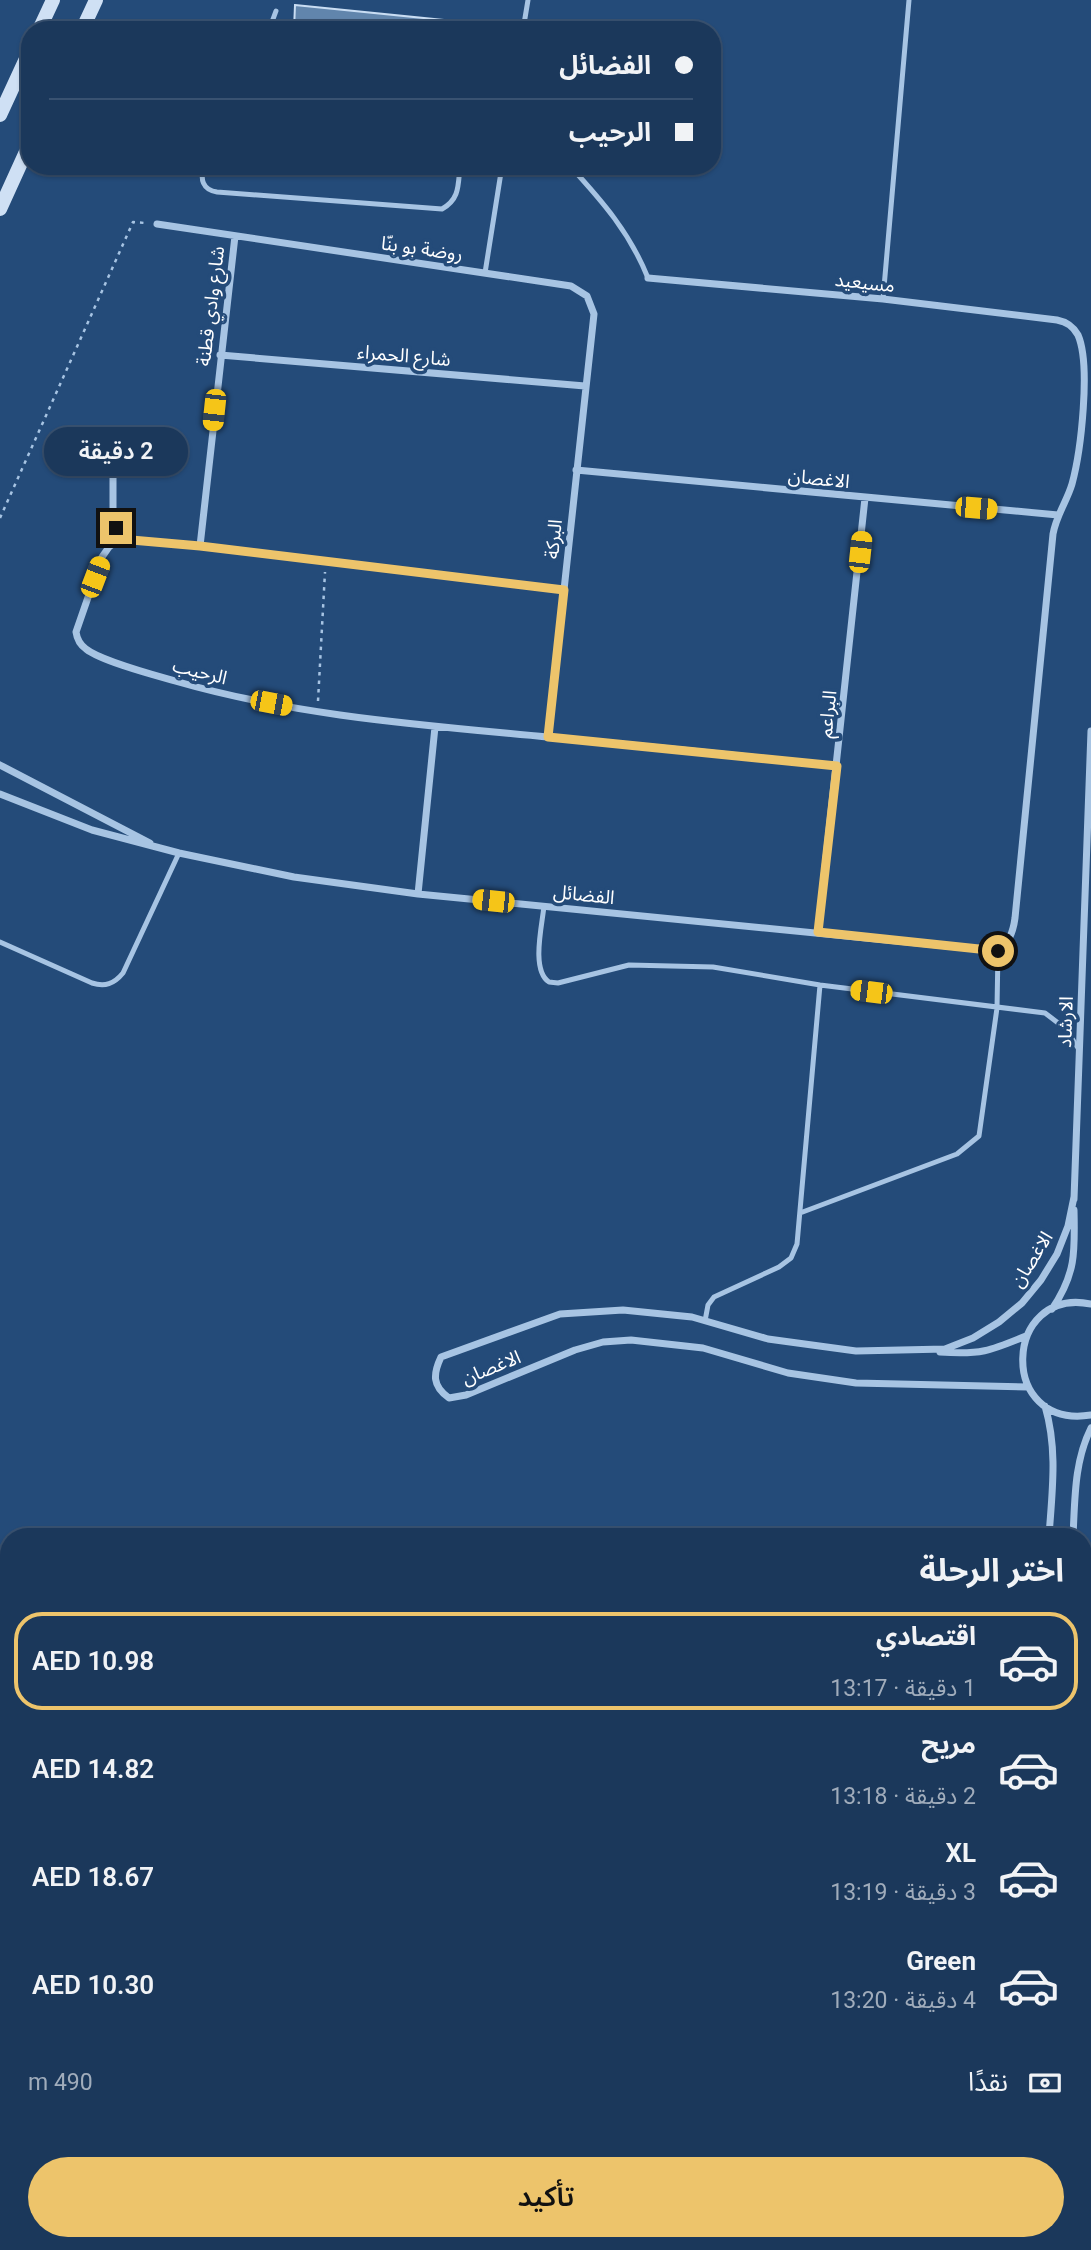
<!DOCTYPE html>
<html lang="ar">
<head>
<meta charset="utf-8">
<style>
	:root { --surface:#1b385b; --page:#284364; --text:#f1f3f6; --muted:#a0acbb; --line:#395271; --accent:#edc46b }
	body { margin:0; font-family:Roboto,"Noto Sans Arabic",sans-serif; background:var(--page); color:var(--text); direction:rtl; height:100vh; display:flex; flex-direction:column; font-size:26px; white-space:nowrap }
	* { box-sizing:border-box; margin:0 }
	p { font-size:23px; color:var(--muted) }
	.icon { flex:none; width:38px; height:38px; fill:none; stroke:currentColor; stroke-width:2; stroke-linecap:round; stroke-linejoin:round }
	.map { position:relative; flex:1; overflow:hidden; direction:ltr }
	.side { position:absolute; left:0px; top:1528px; width:1092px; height:723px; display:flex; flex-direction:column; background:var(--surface); border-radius:28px 28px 0 0; box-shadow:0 2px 5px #0004,0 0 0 2px var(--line); direction:rtl }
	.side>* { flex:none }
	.guide { position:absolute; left:21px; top:21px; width:700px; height:154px; border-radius:28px; box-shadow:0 2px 5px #0004,0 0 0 2px var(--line); direction:rtl; display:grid; align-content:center; height:154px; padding:0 28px; background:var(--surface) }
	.end { position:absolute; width:32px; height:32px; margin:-16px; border:9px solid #edc46b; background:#111; box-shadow:0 0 0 4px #111 }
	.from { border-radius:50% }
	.bubble { position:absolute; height:49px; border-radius:24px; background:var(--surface); box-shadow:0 2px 5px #0004,0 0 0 2px var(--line); font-size:23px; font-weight:600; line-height:49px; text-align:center; direction:rtl }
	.car { position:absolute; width:21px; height:42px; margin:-21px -10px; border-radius:9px; box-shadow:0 0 5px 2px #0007; background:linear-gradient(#f5c518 24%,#345 0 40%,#f5c518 0 76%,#345 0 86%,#f5c518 0) }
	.guide b { display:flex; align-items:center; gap:24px; height:66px; font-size:26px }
	.guide b+b { border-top:2px solid var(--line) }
	.guide i { width:18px; height:18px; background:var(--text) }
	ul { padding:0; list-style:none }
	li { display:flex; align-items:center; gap:21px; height:98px; margin:0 14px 10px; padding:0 14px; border:4px solid transparent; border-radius:28px }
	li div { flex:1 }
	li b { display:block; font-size:26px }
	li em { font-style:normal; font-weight:600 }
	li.selected { border-color:var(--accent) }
	li>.icon { width:63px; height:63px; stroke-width:1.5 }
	h2 { padding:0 28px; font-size:32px; line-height:84px }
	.pay { display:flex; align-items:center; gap:18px; height:77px; padding:0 28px; font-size:26px }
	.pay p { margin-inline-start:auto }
	.cta { display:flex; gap:14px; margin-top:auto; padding:14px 28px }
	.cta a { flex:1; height:80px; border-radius:42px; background:var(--accent); color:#111; font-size:28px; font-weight:600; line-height:80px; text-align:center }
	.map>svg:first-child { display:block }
</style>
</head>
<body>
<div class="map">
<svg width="1091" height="2250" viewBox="0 0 1091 2250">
	<rect width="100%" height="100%" fill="#244b79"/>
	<path fill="#6185ac" stroke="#c9ddf3" stroke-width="2" d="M295,5L443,20L442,30H294Z"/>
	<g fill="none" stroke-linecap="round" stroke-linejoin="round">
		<path stroke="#a7c4e3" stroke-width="2.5" stroke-dasharray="3.5 5" stroke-linecap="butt" d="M0,518L133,222L145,223
			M318,701L325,572"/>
		<path stroke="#a7c4e3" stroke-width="5" d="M269,30L276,11
			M523,30L528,0
			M205,166C199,179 203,190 217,192L442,209C460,199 458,185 460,166
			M482,166L501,170
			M570,166C603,202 630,233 648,278
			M485,273L502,166
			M883,299L909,0
			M544,906C542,926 531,970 549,982L558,983L629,965L713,967L820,985L1045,1013L1066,1029L1078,1048
			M0,942L92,983C105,987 114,984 123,973L179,853
			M800,1213L957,1154L979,1136L997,1008L998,951
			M705,1321L708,1305L714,1297L779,1267L791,1258L797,1244L820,985
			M1083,2046L1091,2044
			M1083,2073L1091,2065
			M0,2225L9,2227
			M199,2242L203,2250
			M948,2242H991
			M322,2250L337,2242"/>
		<path stroke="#a7c4e3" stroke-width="7" d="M157,224L571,286L587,296L594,314L548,737
			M220,355L585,386
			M113,469V514L120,539
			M576,470L1058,515
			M200,546L235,236
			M564,590L200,546L120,539L109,547L102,557L76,632C77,639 79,644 86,649C101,661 154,675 175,681C296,716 422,725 547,737C644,746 740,756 837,766
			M0,765L150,843
			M0,794L92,830L179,853L294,877L418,894L998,951C1009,942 1013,933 1015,918L1053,534C1056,516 1067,501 1072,484C1081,451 1091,365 1078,335C1073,326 1067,322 1057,320L883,299L648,278
			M418,894L435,727
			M818,932L865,498
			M1074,1199L1091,731
			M1091,1304C1003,1286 997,1430 1091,1415
			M1052,1309C1076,1274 1075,1251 1074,1210
			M940,1352C980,1355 990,1351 1026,1336
			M1028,1387L856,1383L788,1373L703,1348L631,1340L603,1342L575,1350L466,1395L449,1398C432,1386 433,1374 441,1357L560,1314L623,1310L692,1317L768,1339L856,1351L945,1349L973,1338L999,1322L1022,1303L1041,1280L1057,1254L1068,1226L1074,1197
			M1045,1406C1058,1450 1052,1492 1049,1536
			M1073,1536C1075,1500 1074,1462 1091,1428
			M1044,2242L1045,2250"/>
		<path stroke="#cfe0f4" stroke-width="14" d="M39,30L53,0
			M82,30L96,0
			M0,115L30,50
			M0,209L30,143"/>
	</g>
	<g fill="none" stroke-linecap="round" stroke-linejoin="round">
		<path stroke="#edc46b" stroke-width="9" d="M116,528L120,539L200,546L564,590L548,737L837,766L818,932L998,951"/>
	</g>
	<g text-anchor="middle" stroke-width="7" stroke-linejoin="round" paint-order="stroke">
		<g font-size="19" fill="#fff" stroke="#244b79">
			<text transform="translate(422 248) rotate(8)" y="7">روضة بو بنّا</text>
			<text transform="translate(865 282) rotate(6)" y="7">مسيعيد</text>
			<text transform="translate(210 306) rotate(-83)" y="7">شارع وادي قطنة</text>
			<text transform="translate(404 355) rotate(5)" y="7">شارع الحمراء</text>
			<text transform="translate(819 478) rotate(6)" y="7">الاغصان</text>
			<text transform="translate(553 539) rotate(-84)" y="7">البركة</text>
			<text transform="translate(200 671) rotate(14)" y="7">الرحيب</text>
			<text transform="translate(827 714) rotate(-84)" y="7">البراعم</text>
			<text transform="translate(584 894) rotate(6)" y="7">الفضائل</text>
			<text transform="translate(1065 1022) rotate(-88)" y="7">الارشاد</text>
			<text transform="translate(1031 1259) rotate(-58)" y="7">الاغصان</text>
			<text transform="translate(491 1367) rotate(-22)" y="7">الاغصان</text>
		</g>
	</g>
</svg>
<i class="end from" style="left:998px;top:951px"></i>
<i class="end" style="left:116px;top:528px"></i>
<div class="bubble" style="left:44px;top:427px;width:144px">2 دقيقة</div>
<i class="car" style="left:214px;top:410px;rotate:186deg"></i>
<i class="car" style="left:976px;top:508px;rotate:95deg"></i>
<i class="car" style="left:860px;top:552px;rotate:6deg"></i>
<i class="car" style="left:95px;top:577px;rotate:21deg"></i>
<i class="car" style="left:271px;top:703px;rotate:101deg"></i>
<i class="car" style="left:493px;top:901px;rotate:276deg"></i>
<i class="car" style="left:871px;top:992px;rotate:277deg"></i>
<div class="guide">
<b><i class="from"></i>الفضائل</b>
<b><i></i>الرحيب</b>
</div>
<section class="side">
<h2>اختر الرحلة</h2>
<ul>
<li class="selected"><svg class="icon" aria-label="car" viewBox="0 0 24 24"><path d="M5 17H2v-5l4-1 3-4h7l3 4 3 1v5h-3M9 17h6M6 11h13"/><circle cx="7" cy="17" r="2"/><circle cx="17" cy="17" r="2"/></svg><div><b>اقتصادي</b><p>1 دقيقة · 13:17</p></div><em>AED 10.98</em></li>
<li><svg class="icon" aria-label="car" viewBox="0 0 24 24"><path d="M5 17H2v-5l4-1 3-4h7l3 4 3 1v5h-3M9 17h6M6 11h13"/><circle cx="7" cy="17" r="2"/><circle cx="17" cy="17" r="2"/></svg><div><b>مريح</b><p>2 دقيقة · 13:18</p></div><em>AED 14.82</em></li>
<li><svg class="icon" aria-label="car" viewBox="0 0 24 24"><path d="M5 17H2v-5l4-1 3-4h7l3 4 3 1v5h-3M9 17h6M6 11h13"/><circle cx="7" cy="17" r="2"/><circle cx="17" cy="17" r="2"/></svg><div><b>XL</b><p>3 دقيقة · 13:19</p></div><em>AED 18.67</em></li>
<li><svg class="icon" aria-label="car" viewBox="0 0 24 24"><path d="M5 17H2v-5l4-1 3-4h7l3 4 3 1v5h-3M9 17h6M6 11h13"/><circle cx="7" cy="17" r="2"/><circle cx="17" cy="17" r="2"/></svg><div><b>Green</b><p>4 دقيقة · 13:20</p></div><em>AED 10.30</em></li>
</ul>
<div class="pay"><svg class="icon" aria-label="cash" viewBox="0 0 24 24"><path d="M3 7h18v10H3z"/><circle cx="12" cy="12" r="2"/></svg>نقدًا<p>490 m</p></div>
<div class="cta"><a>تأكيد</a></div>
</section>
</div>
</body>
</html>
